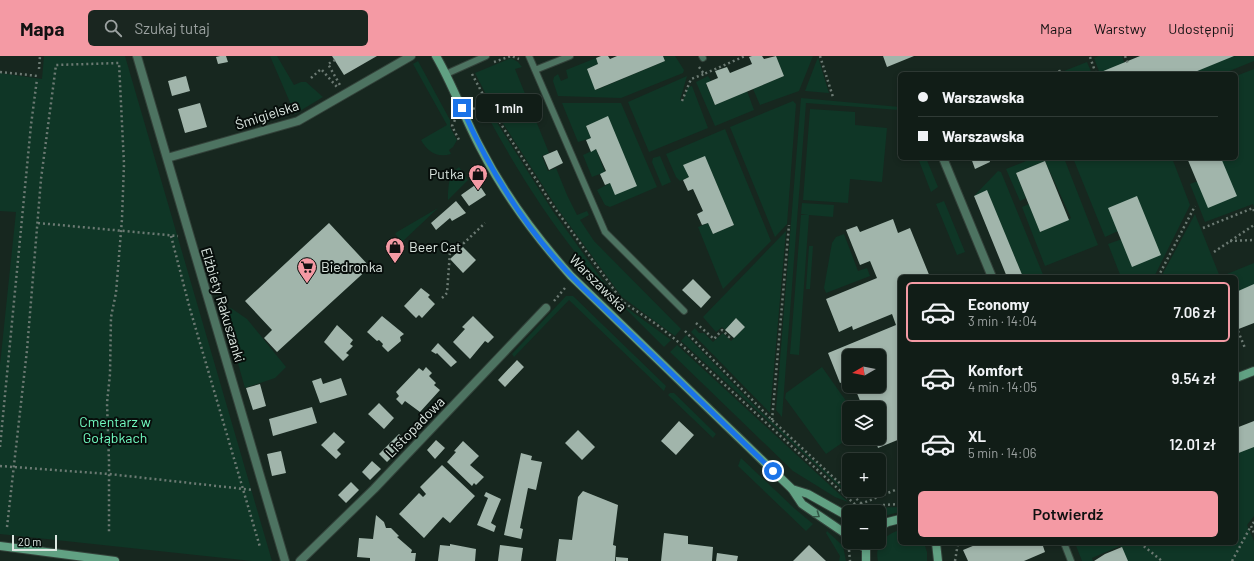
<!DOCTYPE html>
<html lang="pl">
<head>
<meta charset="utf-8">
<style>
	:root { --surface:#111d17; --page:#1a2620; --text:#f1f3f6; --muted:#9ca2a1; --line:#303b36; --accent:#f49aa4 }
	body { margin:0; font-family:Barlow,sans-serif; background:var(--page); color:var(--text); height:100vh; display:flex; flex-direction:column; font-size:15px; white-space:nowrap }
	* { box-sizing:border-box; margin:0 }
	p { font-size:13px; color:var(--muted) }
	.icon { flex:none; width:22px; height:22px; fill:none; stroke:currentColor; stroke-width:2; stroke-linecap:round; stroke-linejoin:round }
	.map { position:relative; flex:1; overflow:hidden }
	.details { position:absolute; left:898px; top:219px; width:340px; height:270px; display:flex; flex-direction:column; background:var(--surface); border-radius:6px; box-shadow:0 2px 6px #0003,0 0 0 1px var(--line) }
	.details>* { flex:none }
	.top-card { position:absolute; left:898px; top:16px; width:340px; height:88px; border-radius:6px; box-shadow:0 2px 6px #0003,0 0 0 1px var(--line); display:grid; align-content:center; height:88px; padding:0 20px; background:var(--surface) }
	.needle { width:26px; rotate:261deg }
	.fabs { position:absolute; left:842px; top:293px; display:grid; gap:8px }
	.fabs a { display:grid; place-items:center; width:44px; height:44px; border-radius:6px; background:var(--surface); box-shadow:0 2px 6px #0003,0 0 0 1px var(--line); font-size:20px }
	.scale { position:absolute; left:12px; bottom:10px; width:45px; box-sizing:border-box; padding-left:4px; border:2px solid #dce7e1; border-top:0; font-size:11px; line-height:14px; white-space:nowrap; color:#dce7e1; -webkit-text-stroke:3px #070e0b; paint-order:stroke }
	.end { position:absolute; width:18px; height:18px; margin:-9px; border:5px solid #1a73e8; background:#fff; box-shadow:0 0 0 2px #fff }
	.from { border-radius:50% }
	.bubble { position:absolute; height:28px; border-radius:6px; background:var(--surface); box-shadow:0 2px 6px #0003,0 0 0 1px var(--line); font-size:13px; font-weight:600; line-height:28px; text-align:center }
	.top-card b { display:flex; align-items:center; gap:14px; height:38px; font-size:15px }
	.top-card b+b { border-top:1px solid var(--line) }
	.top-card i { width:10px; height:10px; background:var(--text) }
	ul { padding:7px 0 0; list-style:none }
	li { display:flex; align-items:center; gap:12px; height:60px; margin:0 8px 6px; padding:0 12px; border:2px solid transparent; border-radius:6px }
	li div { flex:1 }
	li b { display:block; font-size:15px }
	li em { font-style:normal; font-weight:600 }
	li.on { border-color:var(--accent) }
	li>.icon { width:36px; height:36px; stroke-width:1.5 }
	.primary-button { display:flex; gap:8px; margin-top:auto; padding:8px 20px }
	.primary-button a { flex:1; height:46px; border-radius:6px; background:var(--accent); color:#111; font-size:16px; font-weight:600; line-height:46px; text-align:center }
	header { display:flex; align-items:center; gap:24px; box-sizing:border-box; height:56px; padding:0 20px; background:var(--accent); color:#111 }
	header strong { font-size:19px }
	nav { display:flex; gap:22px; margin-inline-start:auto; font-size:14px }
	.search { width:280px; height:36px; background:var(--page); display:flex; align-items:center; gap:10px; box-sizing:border-box; padding:0 14px; border-radius:6px; color:var(--muted); font-size:15px }
	.map>svg:first-child { display:block }
</style>
</head>
<body>
<header>
<strong>Mapa</strong>
<div class="search"><svg class="icon" aria-label="search" viewBox="0 0 24 24"><circle cx="10" cy="10" r="6"/><path d="M15 15l6 6"/></svg>Szukaj tutaj</div>
<nav><a>Mapa</a><a>Warstwy</a><a>Udostępnij</a></nav>
</header>
<div class="map">
<svg width="1254" height="505" viewBox="0 0 1254 505">
	<rect width="100%" height="100%" fill="#17271f"/>
	<path fill="#0f3626" d="M44,0H125L272,505H252L0,478V309L16,156L0,155V17L42,23Z
		M270,0H277L294,29L301,26H306L323,41L295,58Z
		M663,0H675L684,14L683,17L621,42L558,40L553,25L554,21L558,18L561,25L568,22L566,14L596,2L598,8L587,13L596,34L665,5Z
		M776,0H813L799,35L760,49L753,33L784,20Z
		M1099,0H1122L1125,9L1100,18L1094,2Z
		M1231,0H1254V5L1222,18H1188Z
		M818,1L829,37L805,35Z
		M511,2L518,6L522,11L515,13L549,97L542,100L548,115L556,112L567,139L577,159L587,155L589,159L580,164L594,185L681,273L675,280L622,241L557,152L492,50L475,17Z
		M418,5L450,64V71L457,84L453,91L449,94L451,98C437,102 428,96 421,84L447,69L413,8Z
		M1087,6L1092,18H1065L1064,15Z
		M1254,13V151L1253,148L1205,166L1190,128L1198,125L1221,102H1236V20Z
		M687,20L680,44L683,45L688,31L692,30L708,72L649,96L628,46Z
		M708,20L711,25L706,28L715,49L747,35L754,54L715,70L696,26Z
		M801,42L900,51V58L899,54L806,47L782,361L776,354Z
		M793,45L796,48L787,168L775,181L730,71Z
		M562,47H621L657,131L610,151L605,149L597,134L610,127L607,61L586,70L591,82L578,86Z
		M485,50L491,57L552,154L616,243C564,189 524,127 488,61L484,52Z
		M810,53L855,56V69L887,72L882,126L850,123L848,147L803,144Z
		M725,73L771,185L723,233L698,171L708,167L713,178L734,169L705,101L684,109L689,121L680,125L676,121L666,98Z
		M596,93L605,116L592,121L583,99Z
		M660,100L671,126L662,130L652,106L653,102Z
		M918,102H926L938,131L931,136Z
		M1034,102H1064L1098,189L1045,210L1022,151L1029,148L1040,176L1071,162L1045,105L1016,117L1026,142L1020,145L1006,113Z
		M1073,102H1172L1190,149L1154,221H1121L1108,188L1122,183L1118,175L1105,181Z
		M459,111L468,124L448,144C448,133 448,118 459,111Z
		M998,115L1001,116L1044,221H1023L987,135L974,140Z
		M944,145L965,196L957,199L936,148Z
		M802,147L834,149L833,161L809,159L799,299L790,298L801,159H808L801,158Z
		M438,152L402,186L395,178L397,176Z
		M1195,158L1220,221H1161Z
		M786,175L770,357L691,276L695,272L699,277H704L713,286L723,277L731,285L745,271L736,262L725,274L722,271L716,276L703,261Z
		M844,178L858,215L867,212L870,220L826,237L824,232L832,187L836,181Z
		M809,190H813L810,233H806Z
		M1254,207V230L1236,238V221H1228L1227,218Z
		M566,240H573L666,330L664,335L569,244L514,301L512,298Z
		M231,252L247,263L286,311L275,322L245,332L223,255Z
		M627,252L671,284L664,291L626,253Z
		M686,279L757,352L853,441L852,442L681,285Z
		M677,289L848,446L835,441L793,415L670,296Z
		M822,311L851,352H849V382L826,398L785,342L786,337Z
		M670,337H674L716,378L713,382L668,339Z
		M1254,390V460L1247,469L1254,485V505H1127L1120,490L1092,502L1093,505H1082L1075,487H1236V397Z
		M741,402L794,452L813,468L806,475L738,410Z
		M900,451V456L879,461V456H862L867,452Z
		M900,474V487H924L927,496V505H878C874,489 886,478 900,474Z
		M827,475L843,490L846,505H839L840,500L826,477Z"/>
	<path fill="#a1b5ab" d="M220,0H226L228,6L218,8L216,1Z
		M332,0H377L344,19Z
		M601,0H608L610,3L617,0H663L665,5L595,34L587,13L598,8L596,2Z
		M752,0H762L764,3L776,0L784,20L715,49L706,27L718,22L715,15L727,11L730,17L752,8L749,1Z
		M883,0H914L887,11Z
		M1140,0H1234L1190,18H1096Z
		M186,20L190,35L172,40L168,25Z
		M200,47L207,71L185,77L178,53Z
		M608,60L637,130L615,139L610,127L605,129L600,118L606,115L596,93L591,96L586,84L591,82L586,70Z
		M557,94L563,107L549,114L543,100Z
		M705,100L734,169L713,178L708,167L702,169L697,158L703,155L693,133L688,135L683,124L689,121L683,109Z
		M971,102H989L990,106L975,113Z
		M1187,102H1221L1237,140L1208,152Z
		M1045,105L1069,164L1040,176L1016,117Z
		M478,127L486,139L469,150L461,139Z
		M987,134L992,146L1023,221H1007L974,140Z
		M1137,140L1161,199L1132,211L1108,152Z
		M456,145L466,157L452,165L450,162L436,174L431,167Z
		M893,163L898,177L910,172L930,221H900V383L878,392L875,382H879V352H863L854,330H879V300H849V323L840,327L828,297L896,269L892,258L853,274L852,270L839,276L826,243L877,222L870,205L860,209L846,174L857,170L860,176Z
		M329,167L370,211L277,296L264,282L272,274L245,245Z
		M463,191L476,204L463,217L450,203Z
		M693,223L711,241L701,252L682,234Z
		M1254,228V267L1236,274V236Z
		M421,232L430,239L428,241L435,248L422,262L419,259L416,262L404,250Z
		M382,260L404,278L400,281L401,285L388,296L382,290L383,288L379,284L377,285L367,276Z
		M473,260L494,281L488,287L485,285L470,303L453,286L465,273L462,271Z
		M736,262L745,271L734,282L725,274Z
		M337,269L353,284L350,288L353,290L346,297L349,299L343,305L324,286Z
		M438,287L457,306L451,311L437,297L436,298L431,295Z
		M517,304L524,311L505,331L498,324Z
		M426,311L432,317L429,320L436,327L434,329L440,334L420,356L405,345L402,349L396,343L399,340L396,336L419,312L423,315Z
		M321,322L323,328L341,322L347,339L320,347L312,325Z
		M260,328L266,350L253,354L246,332Z
		M379,347L394,362L384,373L368,358Z
		M312,351L317,367L273,380L269,363Z
		M679,365L694,379L676,399L661,385Z
		M1254,365V391L1236,398V372Z
		M578,374L595,391L582,404L565,387Z
		M334,376L345,386L337,394L341,398L336,403L321,389Z
		M399,378L407,386L387,406L379,398Z
		M436,384L445,392L435,403L427,394Z
		M463,385L479,400L470,409L484,421L476,429L474,427L472,430L447,406L456,396L454,395Z
		M281,395L286,417L272,420L267,398Z
		M521,397L532,400L531,404L542,406L536,434L528,432L520,472L523,473L521,483L504,479Z
		M372,405L381,413L370,424L362,416Z
		M442,409L475,440L450,467L443,461L424,482L399,458L419,437L423,441L426,438L420,431Z
		M351,426L359,434L346,447L338,439Z
		M583,435L618,449L613,489L616,490L615,505H556L559,483L572,484L578,441Z
		M486,436L501,443L491,467L496,470L494,476L477,469L488,442L484,440Z
		M376,459L384,466L386,472H391L399,480L397,481L412,494L411,497H416L415,505H370V502L357,501L359,482L373,483Z
		M664,477L688,480V488L713,491L712,505H661Z
		M980,487H1042L1045,496L1024,505H968L963,494Z
		M450,488L476,493L475,505H438L440,489L450,490Z
		M500,489L523,492L521,505H498Z
		M809,489L826,505H793Z
		M1122,491L1128,505H1094L1105,498Z
		M717,497L738,500L737,505H716Z
		M616,501L628,502V505H616Z"/>
	<g fill="none" stroke-linecap="round" stroke-linejoin="round">
		<g stroke="#33423a" stroke-width="8">
			<path id="lane" d="M529,0L605,176L684,255
				M702,0L703,2
				M535,14L570,0
				M446,18L486,0
				M1064,487L1071,505"/>
		</g>
		<g stroke="#33423a" stroke-width="10">
			<path id="street" d="M137,0L285,505
				M167,102L298,65L411,0
				M943,102L992,221
				M300,505L374,433L546,252"/>
		</g>
		<g stroke="#33423a" stroke-width="10">
			<path id="secondary" d="M436,0C453,29 464,61 480,91C504,138 536,181 571,220L792,433L802,448L849,480
				M1236,322L1254,315
				M792,433L808,438L849,461
				M879,471L888,466L900,463
				M858,486L866,493
				M936,487L938,505
				M0,490L115,505
				M866,505V493L869,486"/>
		</g>
		<path stroke="#6c7a73" stroke-width="2.5" stroke-dasharray="2 3" stroke-linecap="butt" d="M820,0L833,41
			M1125,0L1128,8
			M1090,1L1096,18
			M335,4L328,8L340,29
			M494,6L511,0L519,3
			M699,11L704,18L745,0
			M39,13L40,0
			M1059,14L1061,18
			M0,16L38,20
			M472,18L487,46L551,147L623,246L656,268L676,284L860,453
			M311,22L321,13L337,31
			M682,45L691,23L704,18
			M473,53L487,46
			M455,64L452,70L460,86
			M38,167L178,180
			M1203,172L1253,152L1254,155
			M171,180L190,253L260,491
			M1230,185L1254,184
			M1214,196L1254,169
			M1158,221L1195,150
			M442,242L447,237L450,196L458,187H464L485,167
			M554,245L565,232
			M696,267L714,283L722,274L729,281L730,279
			M685,275L772,364L862,448
			M1238,275L1245,292
			M772,364L789,169
			M0,391L31,69L37,23
			M0,410L109,418L253,434
			M856,450L900,432
			M859,454L867,450L900,448
			M1254,466L1251,470L1254,477
			M7,471L27,294L41,123L56,9L119,7L124,108L122,163L116,237L111,261L110,318L107,347L109,405V478
			M1140,487L1162,505
			M849,494L850,505
			M955,505L958,487
			M1232,505L1251,470"/>
		<use href="#lane" stroke="#4d7361" stroke-width="6"/>
		<use href="#street" stroke="#4d7361" stroke-width="8"/>
		<use href="#secondary" stroke="#61a183" stroke-width="8"/>
	</g>
	<defs><path id="oneway-chevron" d="M-2-3.5L2.5 0L-2 3.5" fill="none" stroke-width="1.6" stroke-linecap="round" stroke-linejoin="round"/></defs>
	<use stroke="#345847" href="#oneway-chevron" transform="translate(817 459) rotate(35)"/>
	<g fill="none" stroke-linecap="round" stroke-linejoin="round">
		<path stroke="#1a73e8" stroke-width="5" d="M462,52C491,118 530,180 582,231L773,415"/>
	</g>
	<defs>
		<g id="shop-pin" transform="scale(1)"><path d="M0 17L-7.5 6A9.5 9.5 0 1 1 7.5 6Z" fill="#f49aa4" stroke="#070e0b"/><path d="M-5-2.5h2.3a2.7 3.5 0 0 1 5.4 0H5L5.5 6h-11ZM-1.5-2.5h3a1.5 2.3 0 0 0-3 0Z" fill="#111"/></g>
		<g id="supermarket-pin" transform="scale(1)"><path d="M0 17L-7.5 6A9.5 9.5 0 1 1 7.5 6Z" fill="#f49aa4" stroke="#070e0b"/><path d="M-6-5.5h2.5l.6 2H6L4.5 2H-2.5L-4.4-4H-6ZM-1.5 3.2a1.3 1.3 0 1 0 .1 0ZM3 3.2a1.3 1.3 0 1 0 .1 0Z" fill="#111"/></g>
	</defs>
	<g fill-rule="evenodd">
		<use href="#shop-pin" x="478" y="118"/>
		<use href="#shop-pin" x="395" y="191"/>
		<use href="#supermarket-pin" x="307" y="211"/>
	</g>
	<g text-anchor="middle" stroke-width="4" stroke-linejoin="round" paint-order="stroke">
		<g font-size="14" fill="#dce7e1" stroke="#070e0b">
			<text transform="translate(267 59) rotate(-18)" y="5">Śmigielska</text>
			<text transform="translate(598 227) rotate(45)" y="5">Warszawska</text>
			<text transform="translate(223 249) rotate(73)" y="5">Elżbiety Rakuszanki</text>
			<text transform="translate(415 371) rotate(-46)" y="5">Listopadowa</text>
		</g>
		<g font-size="14" fill="#dce7e1" stroke="#070e0b" text-anchor="start">
			<text x="464" y="123" text-anchor="end">Putka</text>
			<text x="409" y="196">Beer Cat</text>
			<text x="321" y="216">Biedronka</text>
		</g>
		<g font-size="14" fill="#73fec3" stroke="#070e0b">
			<text x="115" y="371">Cmentarz w<tspan x="115" dy="16">Gołąbkach</tspan></text>
		</g>
	</g>
</svg>
<div class="fabs">
<a><svg class="needle" viewBox="-14 -14 28 28"><path d="M0-13l5 13h-10z" fill="#e53935"/><path d="M0 13l5-13h-10z" fill="#9ca2a1"/></svg></a>
<a><svg class="icon" aria-label="layers" viewBox="0 0 24 24"><path d="M12 4l9 5-9 5-9-5zM3 14l9 5 9-5"/></svg></a>
<a>+</a>
<a>−</a>
</div>
<div class="scale">20 m</div>
<i class="end from" style="left:773px;top:415px"></i>
<i class="end" style="left:462px;top:52px"></i>
<div class="bubble" style="left:476px;top:38px;width:66px">1 min</div>
<div class="top-card">
<b><i class="from"></i>Warszawska</b>
<b><i></i>Warszawska</b>
</div>
<section class="details">
<ul>
<li class="on"><svg class="icon" aria-label="car" viewBox="0 0 24 24"><path d="M5 17H2v-5l4-1 3-4h7l3 4 3 1v5h-3M9 17h6M6 11h13"/><circle cx="7" cy="17" r="2"/><circle cx="17" cy="17" r="2"/></svg><div><b>Economy</b><p>3 min · 14:04</p></div><em>7.06 zł</em></li>
<li><svg class="icon" aria-label="car" viewBox="0 0 24 24"><path d="M5 17H2v-5l4-1 3-4h7l3 4 3 1v5h-3M9 17h6M6 11h13"/><circle cx="7" cy="17" r="2"/><circle cx="17" cy="17" r="2"/></svg><div><b>Komfort</b><p>4 min · 14:05</p></div><em>9.54 zł</em></li>
<li><svg class="icon" aria-label="car" viewBox="0 0 24 24"><path d="M5 17H2v-5l4-1 3-4h7l3 4 3 1v5h-3M9 17h6M6 11h13"/><circle cx="7" cy="17" r="2"/><circle cx="17" cy="17" r="2"/></svg><div><b>XL</b><p>5 min · 14:06</p></div><em>12.01 zł</em></li>
</ul>
<div class="primary-button"><a>Potwierdź</a></div>
</section>
</div>
</body>
</html>
